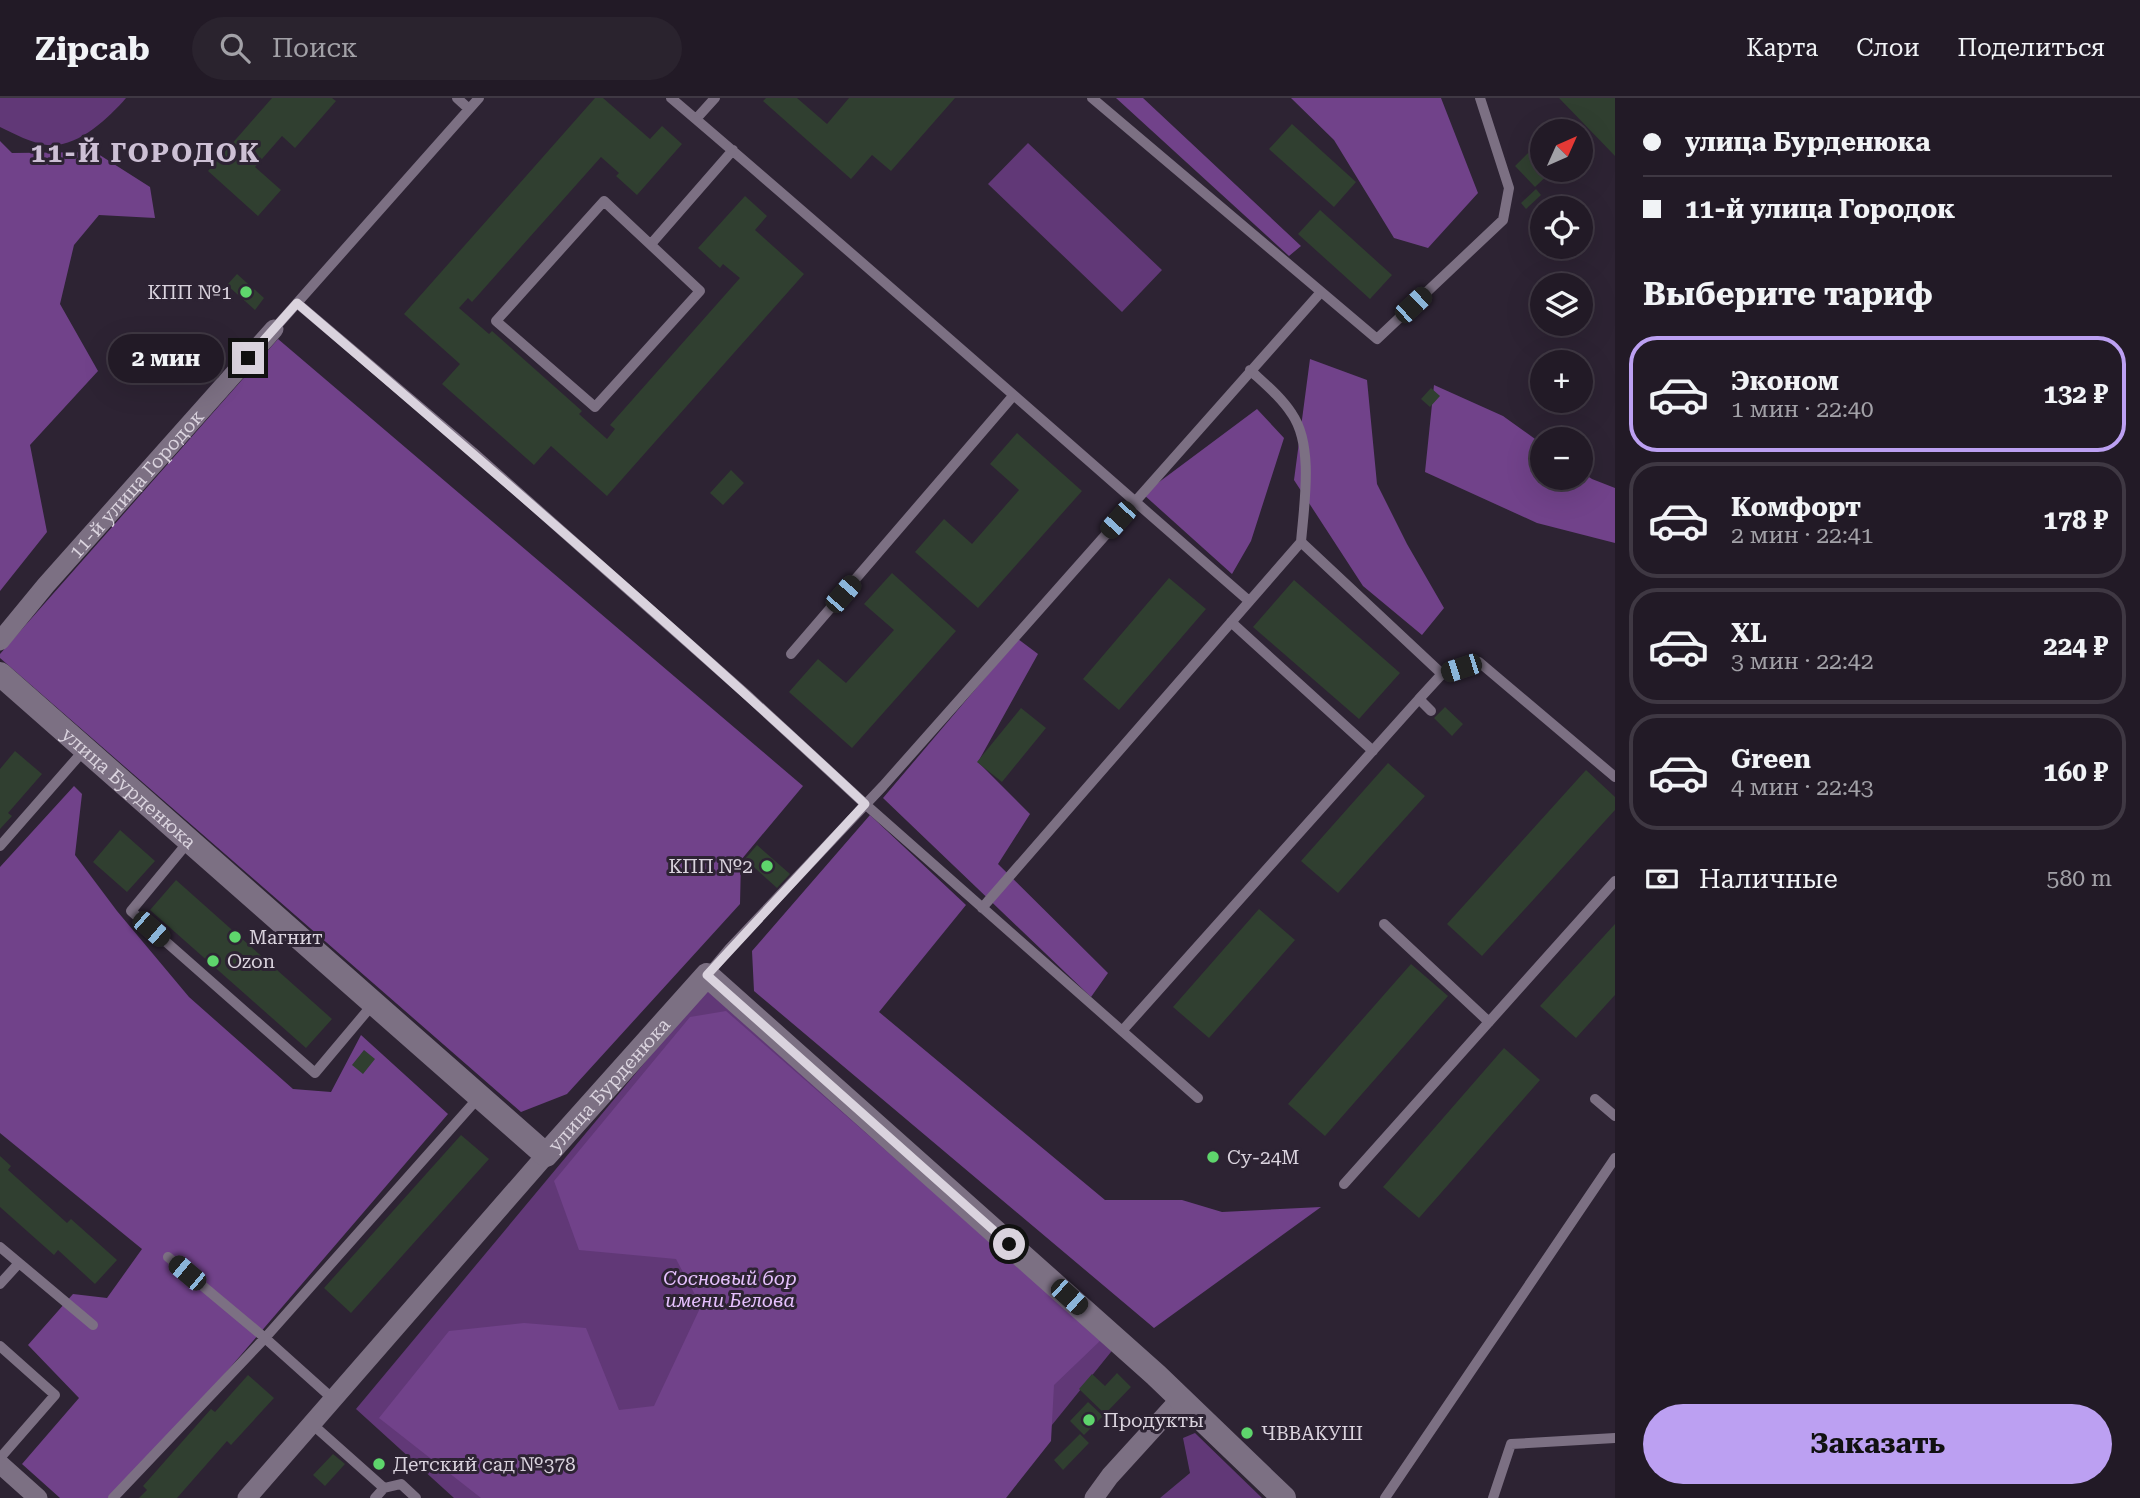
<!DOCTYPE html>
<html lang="ru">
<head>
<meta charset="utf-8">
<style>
	:root { --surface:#221a26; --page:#2a232e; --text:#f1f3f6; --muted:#a2a1a7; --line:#3f3843; --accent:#bca0f2 }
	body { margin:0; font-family:"Roboto Serif",serif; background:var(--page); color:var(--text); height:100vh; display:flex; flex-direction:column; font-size:26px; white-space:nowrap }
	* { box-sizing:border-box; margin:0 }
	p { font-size:23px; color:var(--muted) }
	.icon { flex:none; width:38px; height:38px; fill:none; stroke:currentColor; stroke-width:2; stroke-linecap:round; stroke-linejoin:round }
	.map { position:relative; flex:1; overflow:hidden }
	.side { display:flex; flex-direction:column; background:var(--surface); width:525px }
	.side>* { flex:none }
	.banner { display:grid; align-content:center; height:154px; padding:0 28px; background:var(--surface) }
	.needle { width:46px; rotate:45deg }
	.fabs { position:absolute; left:1530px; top:21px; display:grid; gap:14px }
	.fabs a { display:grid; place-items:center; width:63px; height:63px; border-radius:50%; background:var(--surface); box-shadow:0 7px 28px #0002,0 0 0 2px var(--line); font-size:35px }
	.end { position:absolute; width:32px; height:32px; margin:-16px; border:9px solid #dad3de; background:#111; box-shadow:0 0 0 4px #111 }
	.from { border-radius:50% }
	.bubble { position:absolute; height:49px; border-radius:24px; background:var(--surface); box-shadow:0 7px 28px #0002,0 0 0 2px var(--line); font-size:23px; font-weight:700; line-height:49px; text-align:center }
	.car { position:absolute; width:21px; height:42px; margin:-21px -10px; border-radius:9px; box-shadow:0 0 5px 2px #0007; background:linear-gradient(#222 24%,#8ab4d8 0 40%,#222 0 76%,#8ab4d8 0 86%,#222 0) }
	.banner b { display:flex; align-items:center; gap:24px; height:66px; font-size:26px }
	.banner b+b { border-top:2px solid var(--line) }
	.banner i { width:18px; height:18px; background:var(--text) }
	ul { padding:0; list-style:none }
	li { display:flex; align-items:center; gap:21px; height:116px; margin:0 14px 10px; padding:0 14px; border:4px solid var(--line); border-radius:28px }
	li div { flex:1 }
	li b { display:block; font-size:26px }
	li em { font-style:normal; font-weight:700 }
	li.active { border-color:var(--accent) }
	li>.icon { width:63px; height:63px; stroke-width:1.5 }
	h2 { padding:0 28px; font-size:32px; line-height:84px }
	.pay { display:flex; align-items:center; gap:18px; height:77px; padding:0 28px; font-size:26px }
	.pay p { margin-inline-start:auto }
	.button { display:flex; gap:14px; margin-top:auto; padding:14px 28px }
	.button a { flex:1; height:80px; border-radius:42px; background:var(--accent); color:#111; font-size:28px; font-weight:700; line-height:80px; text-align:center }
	header { display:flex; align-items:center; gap:42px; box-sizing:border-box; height:98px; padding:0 35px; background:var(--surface); border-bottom:2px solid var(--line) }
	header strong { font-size:33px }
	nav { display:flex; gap:38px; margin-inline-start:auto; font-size:24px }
	.search { width:490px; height:63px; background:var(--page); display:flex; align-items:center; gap:18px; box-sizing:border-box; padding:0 24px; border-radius:38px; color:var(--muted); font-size:26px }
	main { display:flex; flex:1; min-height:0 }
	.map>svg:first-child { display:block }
</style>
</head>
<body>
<header>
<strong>Zipcab</strong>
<div class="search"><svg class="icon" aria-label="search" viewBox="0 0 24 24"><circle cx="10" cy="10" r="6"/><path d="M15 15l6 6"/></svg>Поиск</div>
<nav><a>Карта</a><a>Слои</a><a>Поделиться</a></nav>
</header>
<main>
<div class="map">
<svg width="1615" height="1400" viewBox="0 0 1615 1400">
	<rect width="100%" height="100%" fill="#2d2333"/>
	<path fill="#613877" d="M0,0H126C109,20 76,51 47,47C31,45 15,36 0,29Z
		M1028,45L1162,172L1122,214L988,86Z
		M706,891L1115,1249L993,1400H454L356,1311Z
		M1195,1335L1262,1400H1160L1190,1375L1183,1340Z"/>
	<path fill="#71428a" d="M1116,0H1143L1301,148L1289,158Z
		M1291,0H1441L1478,95L1428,150L1394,140L1334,42Z
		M0,43L12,55L95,54L150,89L155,120L99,117L74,147L60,206L98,273L30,347L47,434L0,493Z
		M278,241L803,688L741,762L740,806L567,996L521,1014L0,560V556Z
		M1310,261L1367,282L1377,386L1407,446L1444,510L1422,537L1363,488L1294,382Z
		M1434,287L1503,318L1542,346V380H1580V373L1592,381L1615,390V445L1537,425L1425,374Z
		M1257,311L1284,340L1251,443L1232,476L1143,396Z
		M1018,541L1038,556L978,664L1030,716L998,766L1108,875L1091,899L883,700Z
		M74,688L82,696L75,757L117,813L189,899L293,991L331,994L361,937L448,1016L118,1400H60L22,1366L79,1300L28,1247L73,1196L107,1200L142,1151L0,1035V769Z
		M870,717L966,807L879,914L1105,1102H1182L1222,1114L1321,1109L1154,1230L754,893L752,853Z
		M726,913L1102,1241L1054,1287L1051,1343L1006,1400H481L379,1320L449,1233L524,1225L586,1230L619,1312L654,1308L701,1208L676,1161L579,1152L554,1083L690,919Z"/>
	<path fill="#303f30" d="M272,0H332L336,3L295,50L282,38L255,69L281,92L258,118L208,73Z
		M595,0H603L650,41L662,28L682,46L637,97L616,78L619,75L601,59L472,204L468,200L459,210L489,236L492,233L582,313L579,316L607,341L615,331L610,327L740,180L723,166L720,170L698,150L745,98L767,118L755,132L804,176L607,398L551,348L534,367L442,286L460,266L404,216Z
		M766,0H797L827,26L849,0H955L891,73L872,57L851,81L763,3Z
		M1559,0H1615V58Z
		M1292,26L1356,84L1334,109L1269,51Z
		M1533,50L1542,60V72H1553L1535,89L1515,68Z
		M1536,91L1541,97L1526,111L1521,105Z
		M1320,112L1392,177L1370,201L1298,136Z
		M237,176L264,200L255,212L227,187Z
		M1431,290L1440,298L1430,309L1421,301Z
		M1017,335L1082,393L978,510L915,454L944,421L972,446L1019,392L990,366Z
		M731,372L744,385L723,407L710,395Z
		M892,475L956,533L852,650L789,594L818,561L846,585L894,532L864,506Z
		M1169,480L1206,511L1119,612L1083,581Z
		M1294,482L1400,575L1359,621L1253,529Z
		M1445,609L1463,626L1452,638L1434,620Z
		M1021,610L1046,630L1002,684L977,664Z
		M15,653L42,676L8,715L12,718L0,731V671Z
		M1388,665L1425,698L1338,795L1301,763Z
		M1586,672L1615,699V712L1482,858L1447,826Z
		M120,732L155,763L127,794L93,764Z
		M757,747L790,776L777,790L745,761Z
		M176,782L332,921L306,950L150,812Z
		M1259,811L1295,842L1209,940L1173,909Z
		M1615,826V897L1576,940L1540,908Z
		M1411,866L1448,898L1325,1038L1288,1006Z
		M1504,950L1540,982L1419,1120L1383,1089Z
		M364,952L375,961L363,976L352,967Z
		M461,1037L489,1061L351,1215L324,1190Z
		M0,1058L11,1068L8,1072L67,1125L71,1121L117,1162L95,1186L58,1152L54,1157L0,1109Z
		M1117,1275L1131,1289L1105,1316L1079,1291L1092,1276L1105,1288Z
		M248,1277L274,1300L231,1347L227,1343L177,1400H139L147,1392L143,1388L211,1311L215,1314Z
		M1088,1304L1103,1318L1084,1337L1070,1323Z
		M1080,1336L1089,1345L1063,1372L1054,1362Z
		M333,1356L345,1366L325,1388L313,1377Z"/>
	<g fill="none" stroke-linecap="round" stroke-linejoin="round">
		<path stroke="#7c7083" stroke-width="10" d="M457,0L469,11
			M671,0C866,166 1057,336 1249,503
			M1092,0L1377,241L1503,122L1509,90L1480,0
			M696,21L715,0
			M604,103L700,193L595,309L496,223Z
			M651,146L733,52
			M297,205L473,354L608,474L747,597L865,706L1198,1000
			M274,231L479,0
			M1250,272C1265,286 1281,299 1292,316C1314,348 1304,407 1301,444L1442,576L1419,601L1431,613
			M1231,524L1373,653
			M791,556L1013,298
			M1442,576L1479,564L1615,679
			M189,743L131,813L315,975L373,906
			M0,748L85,651
			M982,810L1301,444
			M1384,826L1489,924
			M708,876L729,851L883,688L1321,194
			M1122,933L1419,601
			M1595,1001L1615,1018
			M1344,1086L1615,783
			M0,1149L93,1227
			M168,1159L265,1240L333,1301
			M0,1186L19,1165
			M0,1248L55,1297L0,1360
			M312,1326L384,1390L375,1400
			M384,1390L401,1386L416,1400
			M113,1400L265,1240L479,999
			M1385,1400L1615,1060
			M1493,1400L1511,1346L1615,1340"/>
		<g stroke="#7c7083" stroke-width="19">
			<path id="s1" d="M0,543L46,487L274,231"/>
			<path d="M0,1366L38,1400"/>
			<path d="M247,1400L546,1057"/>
			<path d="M1094,1400L1110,1378L1181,1300"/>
		</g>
		<path stroke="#7c7083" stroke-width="24" id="s2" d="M0,576L546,1057L707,877L1156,1277L1284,1400"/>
	</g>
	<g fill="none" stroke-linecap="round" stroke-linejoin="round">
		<path stroke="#dad3de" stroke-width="9" d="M248,260L297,205C489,369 681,534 865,706L707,877L1009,1146"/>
	</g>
	<g fill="#5ed56c" stroke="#2d2333" stroke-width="2.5">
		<circle cx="246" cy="194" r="7"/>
		<circle cx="767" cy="768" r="7"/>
		<circle cx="235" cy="839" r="7"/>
		<circle cx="213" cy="863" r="7"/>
		<circle cx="1213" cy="1059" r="7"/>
		<circle cx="1089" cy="1322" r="7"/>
		<circle cx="1247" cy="1335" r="7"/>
		<circle cx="379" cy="1366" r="7"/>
	</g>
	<g text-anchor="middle" stroke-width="6" stroke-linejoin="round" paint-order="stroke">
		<g font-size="19" fill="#dad3de" stroke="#2d2333" text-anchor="start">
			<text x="232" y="201" text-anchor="end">КПП №1</text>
			<text x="753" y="775" text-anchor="end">КПП №2</text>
			<text x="249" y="846">Магнит</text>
			<text x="227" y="870">Ozon</text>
			<text x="1227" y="1066">Су-24М</text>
			<text x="1103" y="1329">Продукты</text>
			<text x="1261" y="1342">ЧВВАКУШ</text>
			<text x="393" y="1373">Детский сад №378</text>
		</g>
		<g font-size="19" fill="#dad3de" stroke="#2d2333">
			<text dy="7" stroke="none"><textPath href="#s1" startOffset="208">11-й улица Городок</textPath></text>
			<text dy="7" stroke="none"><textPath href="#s2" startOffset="172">улица Бурденюка</textPath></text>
			<text dy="7" stroke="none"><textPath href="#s2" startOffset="822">улица Бурденюка</textPath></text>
		</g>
		<g font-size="19" font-style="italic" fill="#e6c1fe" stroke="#2d2333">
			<text x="730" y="1187">Сосновый бор<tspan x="730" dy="22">имени Белова</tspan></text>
		</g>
		<g font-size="26" font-weight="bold" letter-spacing="2" fill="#cdc0d5" stroke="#2d2333">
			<text x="146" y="64">11-Й ГОРОДОК</text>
		</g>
	</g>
</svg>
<div class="fabs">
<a><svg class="needle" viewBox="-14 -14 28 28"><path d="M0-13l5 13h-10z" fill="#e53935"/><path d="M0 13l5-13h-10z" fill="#a2a1a7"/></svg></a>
<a><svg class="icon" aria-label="locate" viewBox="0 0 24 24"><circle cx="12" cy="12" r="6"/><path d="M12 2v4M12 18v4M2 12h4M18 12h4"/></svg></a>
<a><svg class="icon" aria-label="layers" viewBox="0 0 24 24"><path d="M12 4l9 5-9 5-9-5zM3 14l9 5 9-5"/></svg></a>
<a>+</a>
<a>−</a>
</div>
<i class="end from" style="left:1009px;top:1146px"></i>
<i class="end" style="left:248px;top:260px"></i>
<div class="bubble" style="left:108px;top:236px;width:116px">2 мин</div>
<i class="car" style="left:1413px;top:207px;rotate:47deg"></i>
<i class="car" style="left:1118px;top:422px;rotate:222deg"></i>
<i class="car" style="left:843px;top:496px;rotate:41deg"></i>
<i class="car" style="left:1461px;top:570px;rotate:252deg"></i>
<i class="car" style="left:151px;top:831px;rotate:131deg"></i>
<i class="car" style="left:187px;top:1175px;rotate:310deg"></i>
<i class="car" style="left:1069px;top:1199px;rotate:132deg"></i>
</div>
<section class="side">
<div class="banner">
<b><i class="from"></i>улица Бурденюка</b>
<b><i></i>11-й улица Городок</b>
</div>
<h2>Выберите тариф</h2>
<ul>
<li class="active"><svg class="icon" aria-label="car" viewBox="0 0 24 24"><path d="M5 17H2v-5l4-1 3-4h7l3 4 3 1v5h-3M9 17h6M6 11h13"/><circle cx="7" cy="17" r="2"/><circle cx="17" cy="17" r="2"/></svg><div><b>Эконом</b><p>1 мин · 22:40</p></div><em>132 ₽</em></li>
<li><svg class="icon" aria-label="car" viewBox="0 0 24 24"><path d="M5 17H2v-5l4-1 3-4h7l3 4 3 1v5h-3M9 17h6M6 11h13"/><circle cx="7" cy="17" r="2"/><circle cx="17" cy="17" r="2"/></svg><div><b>Комфорт</b><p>2 мин · 22:41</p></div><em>178 ₽</em></li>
<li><svg class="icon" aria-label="car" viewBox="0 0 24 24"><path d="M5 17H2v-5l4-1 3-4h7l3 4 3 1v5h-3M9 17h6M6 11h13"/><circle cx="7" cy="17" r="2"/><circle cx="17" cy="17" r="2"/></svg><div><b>XL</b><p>3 мин · 22:42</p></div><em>224 ₽</em></li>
<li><svg class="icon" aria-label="car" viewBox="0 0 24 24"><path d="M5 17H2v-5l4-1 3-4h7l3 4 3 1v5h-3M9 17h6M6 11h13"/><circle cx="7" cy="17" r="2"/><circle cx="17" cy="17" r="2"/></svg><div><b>Green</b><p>4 мин · 22:43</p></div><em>160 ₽</em></li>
</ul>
<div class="pay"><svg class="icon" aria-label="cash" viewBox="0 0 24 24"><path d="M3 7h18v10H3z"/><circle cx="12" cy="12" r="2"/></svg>Наличные<p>580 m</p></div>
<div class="button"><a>Заказать</a></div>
</section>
</main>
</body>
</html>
